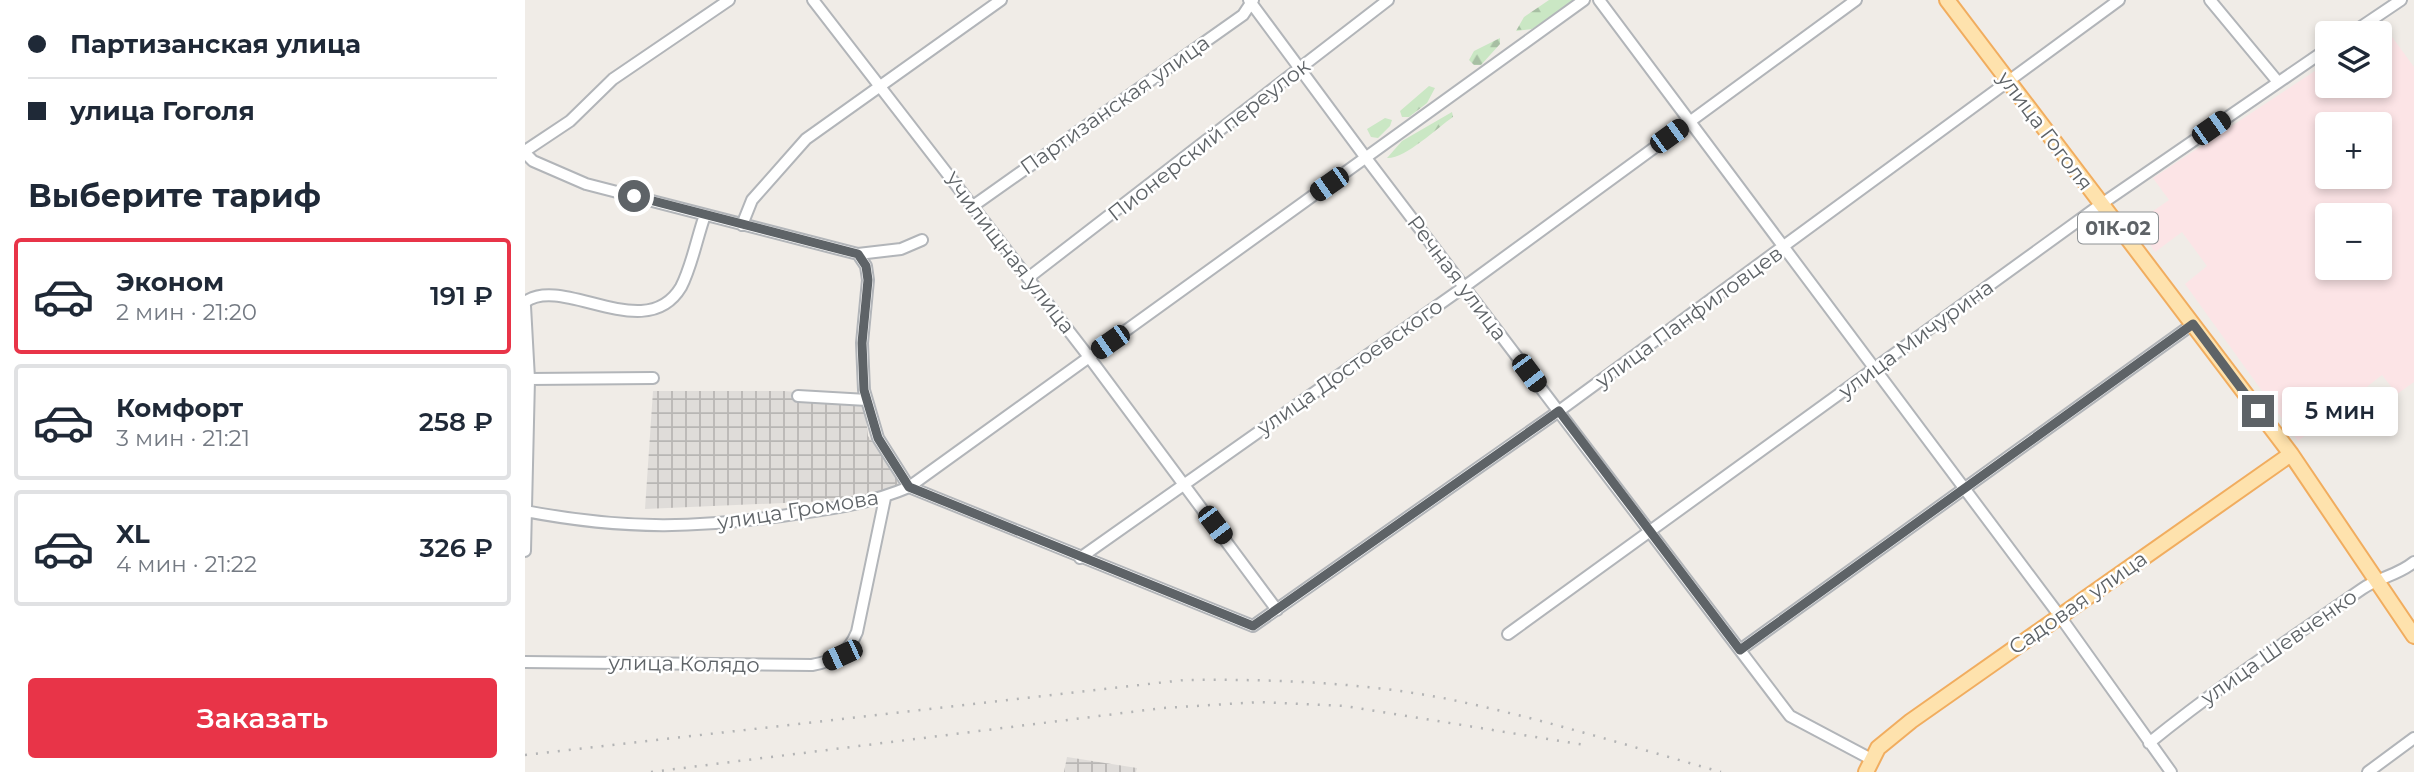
<!DOCTYPE html>
<html lang="ru">
<head>
<meta charset="utf-8">
<style>
	:root { --surface:#fff; --page:#f2f2f3; --text:#1f2937; --muted:#747a83; --line:#e0e1e3; --accent:#e83448 }
	body { margin:0; font-family:Montserrat,sans-serif; background:var(--page); color:var(--text); height:100vh; display:flex; flex-direction:column; font-size:26px; white-space:nowrap }
	* { box-sizing:border-box; margin:0 }
	p { font-size:23px; color:var(--muted) }
	.icon { flex:none; width:38px; height:38px; fill:none; stroke:currentColor; stroke-width:2; stroke-linecap:round; stroke-linejoin:round }
	.map { position:relative; flex:1; overflow:hidden }
	.panel { display:flex; flex-direction:column; background:var(--surface); width:525px }
	.panel>* { flex:none }
	.top-card { display:grid; align-content:center; height:154px; padding:0 28px; background:var(--surface) }
	.fabs { position:absolute; left:1790px; top:21px; display:grid; gap:14px }
	.fabs a { display:grid; place-items:center; width:77px; height:77px; border-radius:7px; background:var(--surface); box-shadow:0 4px 10px #0003; font-size:35px }
	.end { position:absolute; width:32px; height:32px; margin:-16px; border:9px solid #5e6367; background:#fff; box-shadow:0 0 0 4px #fff }
	.from { border-radius:50% }
	.bubble { position:absolute; height:49px; border-radius:7px; background:var(--surface); box-shadow:0 4px 10px #0003; font-size:23px; font-weight:600; line-height:49px; text-align:center }
	.car { position:absolute; width:21px; height:42px; margin:-21px -10px; border-radius:9px; box-shadow:0 0 5px 2px #0007; background:linear-gradient(#222 24%,#8ab4d8 0 40%,#222 0 76%,#8ab4d8 0 86%,#222 0) }
	.top-card b { display:flex; align-items:center; gap:24px; height:66px; font-size:26px }
	.top-card b+b { border-top:2px solid var(--line) }
	.top-card i { width:18px; height:18px; background:var(--text) }
	ul { padding:0; list-style:none }
	li { display:flex; align-items:center; gap:21px; height:116px; margin:0 14px 10px; padding:0 14px; border:4px solid var(--line); border-radius:7px }
	li div { flex:1 }
	li b { display:block; font-size:26px }
	li em { font-style:normal; font-weight:600 }
	li.active { border-color:var(--accent) }
	li>.icon { width:63px; height:63px; stroke-width:1.5 }
	h2 { padding:0 28px; font-size:32px; line-height:84px }
	.primary-button { display:flex; gap:14px; margin-top:auto; padding:14px 28px }
	.primary-button a { flex:1; height:80px; border-radius:7px; background:var(--accent); color:#fff; font-size:28px; font-weight:600; line-height:80px; text-align:center }
	main { display:flex; flex:1; min-height:0 }
	.map>svg:first-child { display:block }
</style>
</head>
<body>
<main>
<section class="panel">
<div class="top-card">
<b><i class="from"></i>Партизанская улица</b>
<b><i></i>улица Гоголя</b>
</div>
<h2>Выберите тариф</h2>
<ul>
<li class="active"><svg class="icon" aria-label="car" viewBox="0 0 24 24"><path d="M5 17H2v-5l4-1 3-4h7l3 4 3 1v5h-3M9 17h6M6 11h13"/><circle cx="7" cy="17" r="2"/><circle cx="17" cy="17" r="2"/></svg><div><b>Эконом</b><p>2 мин · 21:20</p></div><em>191 ₽</em></li>
<li><svg class="icon" aria-label="car" viewBox="0 0 24 24"><path d="M5 17H2v-5l4-1 3-4h7l3 4 3 1v5h-3M9 17h6M6 11h13"/><circle cx="7" cy="17" r="2"/><circle cx="17" cy="17" r="2"/></svg><div><b>Комфорт</b><p>3 мин · 21:21</p></div><em>258 ₽</em></li>
<li><svg class="icon" aria-label="car" viewBox="0 0 24 24"><path d="M5 17H2v-5l4-1 3-4h7l3 4 3 1v5h-3M9 17h6M6 11h13"/><circle cx="7" cy="17" r="2"/><circle cx="17" cy="17" r="2"/></svg><div><b>XL</b><p>4 мин · 21:22</p></div><em>326 ₽</em></li>
</ul>
<div class="primary-button"><a>Заказать</a></div>
</section>
<div class="map">
<svg width="1889" height="772" viewBox="0 0 1889 772">
	<defs>
		<pattern id="industrial-grid" width="8" height="8" patternUnits="userSpaceOnUse" patternTransform="scale(1.75)"><rect width="8" height="8" fill="#dfdcd9"/><path d="M0 4h8M4 0v8" fill="none" stroke="#b8b6b4"/></pattern>
		<pattern id="forest-firs" width="22" height="20" patternUnits="userSpaceOnUse" patternTransform="scale(1.75)"><rect width="22" height="20" fill="#cae7c4"/><path d="M5 1l3.5 6h-7zM16 11l3.5 6h-7z" fill="#a7bfa3"/></pattern>
	</defs>
	<rect width="100%" height="100%" fill="#f0ece7"/>
	<path fill="url(#industrial-grid)" d="M128,391H259L328,396L339,402L343,436L373,477L372,486L326,500L120,509Z
		M542,757L612,768L611,772H539Z"/>
	<path fill="#fce4e6" fill-rule="evenodd" d="M1859,26L1889,67V382L1872,394L1857,375L1773,441L1660,284L1682,266L1657,232L1630,252L1611,223L1644,200L1628,178L1802,63V86H1855V33H1847ZM1802,124H1855V177H1802ZM1802,215H1855V268H1802Z"/>
	<path fill="url(#forest-firs)" d="M1024,0H1052L1007,29L991,31L999,17Z
		M975,38V44L956,65H949L944,60L949,51Z
		M904,86L910,88L902,103L884,117H877L875,111Z
		M927,112L928,117C912,128 880,159 862,158L877,141Z
		M860,118L867,120L865,126L853,138L846,137L842,129Z"/>
	<g fill="none" stroke-linecap="round" stroke-linejoin="round">
		<g stroke="#b2b5b9" stroke-width="14">
			<path id="minor" d="M288,0L564,357L752,610
				M724,0L841,158L1265,716L1346,759
				M1074,0L1534,615L1646,772
				M1685,0L1753,82
				M1827,33L1876,0
				M0,151L45,121L88,79L204,0
				M0,153L8,161L61,184L333,254L376,249L397,240
				M448,206L718,15L728,0
				M217,225L227,200L281,139L476,0
				M333,254L341,266L343,280L337,343L339,390L353,438L384,487
				M503,278L863,0
				M0,302C38,274 121,346 156,287C167,266 172,237 180,215
				M0,306L4,379L0,551
				M4,379L128,378
				M273,396L342,400
				M384,487L728,626L1034,411L1594,0
				M0,511C99,530 176,529 276,513C313,508 349,502 384,487L1059,0
				M555,558L939,287L1331,0
				M983,634L1575,205L1802,49
				M1215,650L1668,324
				M0,662L287,665C309,661 323,654 332,632L360,498
				M1624,743C1693,687 1765,639 1837,589C1854,577 1872,576 1889,562
				M1843,772L1889,738"/>
		</g>
		<g stroke="#f1ad5f" stroke-width="18">
			<path id="major" d="M1422,0L1766,454L1889,636
				M1341,772L1353,748L1386,721L1766,454"/>
		</g>
		<use href="#minor" stroke="#fff" stroke-width="10"/>
		<use href="#major" stroke="#fee2ad" stroke-width="14"/>
		<path stroke="#b3b4b5" stroke-width="2.5" stroke-dasharray="2 9" stroke-linecap="butt" d="M0,755L659,680C745,679 833,682 918,698C1012,717 1104,746 1196,772
			M126,772L638,708L735,702L820,706L1060,745"/>
	</g>
	<g fill="none" stroke-linecap="round" stroke-linejoin="round">
		<path stroke="#5e6367" stroke-width="9" d="M109,196L333,254L341,266L343,280L337,343L339,390L353,438L384,487L728,626L1034,411L1215,650L1668,324L1733,411"/>
	</g>
	<g text-anchor="middle" stroke-width="5" stroke-linejoin="round" paint-order="stroke">
		<rect fill="#fff" stroke="#8e9295" stroke-width="2" x="1553" y="212.5" width="80" height="31" rx="5"/>
		<g font-size="19" font-weight="bold" fill="#5e6367">
			<text x="1593" y="235">01К-02</text>
		</g>
		<g font-size="21" fill="#5e6367" stroke="#fff">
			<text transform="translate(590 105) rotate(-35)" y="7">Партизанская улица</text>
			<text transform="translate(1520 131) rotate(53)" y="7">улица Гоголя</text>
			<text transform="translate(684 140) rotate(-38)" y="7">Пионерский переулок</text>
			<text transform="translate(484 253) rotate(52)" y="7">Училищная улица</text>
			<text transform="translate(932 278) rotate(53)" y="7">Речная улица</text>
			<text transform="translate(1164 317) rotate(-36)" y="7">улица Панфиловцев</text>
			<text transform="translate(1391 339) rotate(-36)" y="7">улица Мичурина</text>
			<text transform="translate(825 367) rotate(-35)" y="7">улица Достоевского</text>
			<text transform="translate(273 510) rotate(-9)" y="7">улица Громова</text>
			<text transform="translate(1553 603) rotate(-35)" y="7">Садовая улица</text>
			<text transform="translate(1754 647) rotate(-35)" y="7">улица Шевченко</text>
			<text transform="translate(159 664) rotate(1)" y="7">улица Колядо</text>
		</g>
	</g>
</svg>
<div class="fabs">
<a><svg class="icon" aria-label="layers" viewBox="0 0 24 24"><path d="M12 4l9 5-9 5-9-5zM3 14l9 5 9-5"/></svg></a>
<a>+</a>
<a>−</a>
</div>
<i class="end from" style="left:109px;top:196px"></i>
<i class="end" style="left:1733px;top:411px"></i>
<div class="bubble" style="left:1757px;top:387px;width:116px">5 мин</div>
<i class="car" style="left:1686px;top:128px;rotate:55deg"></i>
<i class="car" style="left:1144px;top:136px;rotate:54deg"></i>
<i class="car" style="left:804px;top:184px;rotate:235deg"></i>
<i class="car" style="left:585px;top:342px;rotate:235deg"></i>
<i class="car" style="left:1004px;top:373px;rotate:143deg"></i>
<i class="car" style="left:690px;top:525px;rotate:143deg"></i>
<i class="car" style="left:317px;top:655px;rotate:245deg"></i>
</div>
</main>
</body>
</html>
